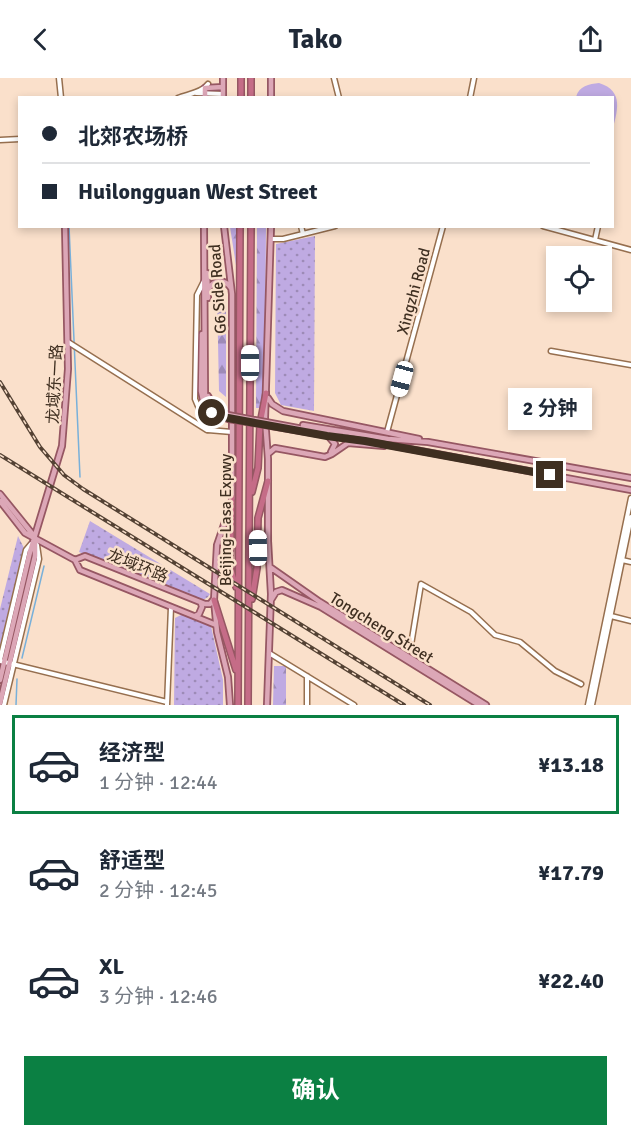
<!DOCTYPE html>
<html lang="zh">
<head>
<meta charset="utf-8">
<style>
	:root { --surface:#fff; --page:#f2f2f3; --text:#1f2937; --muted:#747a83; --line:#e0e1e3; --accent:#0b8043 }
	body { margin:0; font-family:Signika,"Noto Sans SC",sans-serif; background:var(--page); color:var(--text); height:100vh; display:flex; flex-direction:column; font-size:22px; white-space:nowrap }
	* { box-sizing:border-box; margin:0 }
	p { font-size:20px; color:var(--muted) }
	.icon { flex:none; width:33px; height:33px; fill:none; stroke:currentColor; stroke-width:2; stroke-linecap:round; stroke-linejoin:round }
	.map { position:relative; height:627px; overflow:hidden }
	.side { display:flex; flex-direction:column; background:var(--surface); flex:1 }
	.side>* { flex:none }
	.top-card { position:absolute; left:18px; top:18px; width:596px; height:132px; border-radius:0px; box-shadow:0 3px 9px #0003; display:grid; align-content:center; height:132px; padding:0 24px; background:var(--surface) }
	.buttons { position:absolute; left:546px; top:168px; display:grid; gap:12px }
	.buttons a { display:grid; place-items:center; width:66px; height:66px; border-radius:0px; background:var(--surface); box-shadow:0 3px 9px #0003; font-size:30px }
	.end { position:absolute; width:27px; height:27px; margin:-14px; border:8px solid #3f2f21; background:#fff; box-shadow:0 0 0 3px #fff }
	.from { border-radius:50% }
	.bubble { position:absolute; height:42px; border-radius:0px; background:var(--surface); box-shadow:0 3px 9px #0003; font-size:20px; font-weight:700; line-height:42px; text-align:center }
	.car { position:absolute; width:18px; height:36px; margin:-18px -9px; border-radius:8px; box-shadow:0 0 4px 2px #0007; background:linear-gradient(#fff 24%,#345 0 40%,#fff 0 76%,#345 0 86%,#fff 0) }
	.top-card b { display:flex; align-items:center; gap:21px; height:57px; font-size:22px }
	.top-card b+b { border-top:2px solid var(--line) }
	.top-card i { width:15px; height:15px; background:var(--text) }
	ul { padding:10px 0 0; list-style:none }
	li { display:flex; align-items:center; gap:18px; height:99px; margin:0 12px 9px; padding:0 12px; border:3px solid transparent; border-radius:0px }
	li div { flex:1 }
	li b { display:block; font-size:22px }
	li em { font-style:normal; font-weight:700 }
	li.active { border-color:var(--accent) }
	li>.icon { width:54px; height:54px; stroke-width:1.5 }
	.action { display:flex; gap:12px; margin-top:auto; padding:12px 24px }
	.action a { flex:1; height:69px; border-radius:0px; background:var(--accent); color:#fff; font-size:24px; font-weight:700; line-height:69px; text-align:center }
	header { display:flex; justify-content:space-between; align-items:center; height:78px; padding:0 24px; background:var(--surface); font-size:27px; font-weight:700 }
	.map>svg:first-child { display:block }
</style>
</head>
<body>
<header><svg class="icon" aria-label="back" viewBox="0 0 24 24"><path d="M15 5l-7 7 7 7"/></svg>Tako<svg class="icon" aria-label="share" viewBox="0 0 24 24"><path d="M12 15V3M7 8l5-5 5 5M5 13v7h14v-7"/></svg></header>
<div class="map">
<svg width="631" height="627" viewBox="0 0 631 627">
	<defs>
		<pattern id="forest-firs" width="22" height="20" patternUnits="userSpaceOnUse" patternTransform="scale(1.5)"><rect width="22" height="20" fill="#bfaae2"/><path d="M5 1l3.5 6h-7zM16 11l3.5 6h-7z" fill="#9d8bb7"/></pattern>
		<pattern id="park-dots" width="8" height="8" patternUnits="userSpaceOnUse" patternTransform="scale(1.5)"><rect width="8" height="8" fill="#bfaae2"/><path d="M2 2h.1M6 6h.1" fill="none" stroke="#9d8bb7" stroke-width="1.8" stroke-linecap="round"/></pattern>
	</defs>
	<rect width="100%" height="100%" fill="#fae0cb"/>
	<path fill="#bfaae2" d="M599,5C625,13 617,34 612,54V20L576,19C579,8 589,6 599,5Z"/>
	<path fill="url(#forest-firs)" d="M230,149H238V200Z
		M257,149H266L265,280L262,330H256Z
		M224,214L226,227V319L219,313L217,216Z
		M274,588H286V627H273Z"/>
	<path fill="url(#park-dots)" d="M315,158L314,333L281,327L275,315L276,166Z
		M90,443L210,516L208,519L203,522L79,474Z
		M18,458L24,470L0,573V531Z
		M183,536L211,548L223,602V627H174L175,540Z"/>
	<g fill="none" stroke-linecap="round" stroke-linejoin="round">
		<path stroke="#78b0da" stroke-width="1.5" d="M69,148L80,399
			M22,580L44,488
			M16,627L17,601"/>
		<g stroke="#966f4f" stroke-width="7">
			<path id="minor" d="M59,0L61,20
				M334,0L339,20
				M196,15L223,16
				M178,20C187,16 202,15 208,6
				M470,20L474,0
				M0,62L20,61
				M301,148L303,156
				M543,148L631,172
				M271,161H283L335,148
				M595,162L598,148
				M204,203L197,217L195,321L208,352L232,354
				M68,264L207,352
				M551,273L631,287
				M387,354L443,148
				M622,482L631,484
				M611,538L631,543
				M411,567L421,506L471,534L495,557L520,564L555,593L581,606
				M269,575L354,627
				M0,582L26,472L31,466
				M0,583L167,624
				M4,627L39,481L37,467
				M167,627L171,529
				M307,627V598
				M588,627L631,420
				M592,627L631,439"/>
		</g>
		<g stroke="#965763" stroke-width="8">
			<path id="major" d="M271,0V20
				M205,20V10L223,9
				M223,20V0
				M204,148L205,317L211,330L228,337
				M224,148L232,216V421
				M207,195L208,220
				M209,210C215,201 225,201 231,210
				M202,256L201,313L203,322
				M208,318L213,327L220,332
				M268,320L272,326L283,333L419,361
				M209,332L219,338L228,341
				M271,345L631,412
				M303,347L388,361L428,364L631,400
				M271,348L343,360
				M329,359L335,366L331,374
				M269,375L275,370L325,379L332,376L348,365L384,368
				M0,416L34,458
				M0,423L25,455L75,482L80,492L216,547
				M75,482L85,478L205,526H210L213,522
				M270,489L320,524L486,627
				M271,522L276,514L282,512L321,529L479,627
				M195,538L199,536L202,529L201,525
				M0,602L30,474L62,368L68,291L65,148
				M0,625L35,478V463
				M230,627L228,599L217,554L214,522L217,467L230,429
				M267,627L271,516L268,463V381L265,340L271,148"/>
		</g>
		<g stroke="#965763" stroke-width="8">
			<path id="highway" d="M241,20V0
				M251,20V0
				M252,414L258,390L260,346L266,315
				M232,419L230,488L236,509
				M252,521L257,490L258,440L268,403
				M214,522L236,592
				M238,627L240,148
				M248,627L251,148"/>
		</g>
		<use href="#minor" stroke="#fff" stroke-width="4"/>
		<use href="#major" stroke="#dca7b7" stroke-width="4.5"/>
		<use href="#highway" stroke="#c56c87" stroke-width="5"/>
		<g stroke="#544234" stroke-width="4">
			<path id="rail" d="M0,304L40,369L64,397L83,411L430,627
				M0,377L404,627"/>
		</g>
		<use href="#rail" stroke="#fae0cb" stroke-width="1.5" stroke-dasharray="4.5" stroke-linecap="butt"/>
		<g stroke="#965763" stroke-width="8" stroke-linecap="butt">
			<path id="major-bridge" d="M228,337L271,345
				M228,341L271,348"/>
		</g>
		<use href="#major-bridge" stroke="#dca7b7" stroke-width="4.5"/>
	</g>
	<g fill="none" stroke-linecap="round" stroke-linejoin="round">
		<path stroke="#3f2f21" stroke-width="8" d="M212,335L228,340L327,358L365,363L550,397"/>
	</g>
	<g text-anchor="middle" stroke-width="5" stroke-linejoin="round" paint-order="stroke">
		<g font-size="16" fill="#3f2f21" stroke="#fae0cb">
			<text transform="translate(217 211) rotate(-94)" y="6">G6 Side Road</text>
			<text transform="translate(413 213) rotate(-75)" y="6">Xingzhi Road</text>
			<text transform="translate(54 306) rotate(-87)" y="6">龙域东一路</text>
			<text transform="translate(225 442) rotate(-90)" y="6">Beijing-Lasa Expwy</text>
			<text transform="translate(138 487) rotate(22)" y="6">龙域环路</text>
			<text transform="translate(382 549) rotate(32)" y="6">Tongcheng Street</text>
		</g>
	</g>
</svg>
<div class="buttons">
<a><svg class="icon" aria-label="locate" viewBox="0 0 24 24"><circle cx="12" cy="12" r="6"/><path d="M12 2v4M12 18v4M2 12h4M18 12h4"/></svg></a>
</div>
<i class="end from" style="left:212px;top:335px"></i>
<i class="end" style="left:550px;top:397px"></i>
<div class="bubble" style="left:508px;top:310px;width:84px">2 分钟</div>
<i class="car" style="left:250px;top:285px;rotate:0deg"></i>
<i class="car" style="left:402px;top:301px;rotate:195deg"></i>
<i class="car" style="left:258px;top:470px;rotate:359deg"></i>
<div class="top-card">
<b><i class="from"></i>北郊农场桥</b>
<b><i></i>Huilongguan West Street</b>
</div>
</div>
<section class="side">
<ul>
<li class="active"><svg class="icon" aria-label="car" viewBox="0 0 24 24"><path d="M5 17H2v-5l4-1 3-4h7l3 4 3 1v5h-3M9 17h6M6 11h13"/><circle cx="7" cy="17" r="2"/><circle cx="17" cy="17" r="2"/></svg><div><b>经济型</b><p>1 分钟 · 12:44</p></div><em>¥13.18</em></li>
<li><svg class="icon" aria-label="car" viewBox="0 0 24 24"><path d="M5 17H2v-5l4-1 3-4h7l3 4 3 1v5h-3M9 17h6M6 11h13"/><circle cx="7" cy="17" r="2"/><circle cx="17" cy="17" r="2"/></svg><div><b>舒适型</b><p>2 分钟 · 12:45</p></div><em>¥17.79</em></li>
<li><svg class="icon" aria-label="car" viewBox="0 0 24 24"><path d="M5 17H2v-5l4-1 3-4h7l3 4 3 1v5h-3M9 17h6M6 11h13"/><circle cx="7" cy="17" r="2"/><circle cx="17" cy="17" r="2"/></svg><div><b>XL</b><p>3 分钟 · 12:46</p></div><em>¥22.40</em></li>
</ul>
<div class="action"><a>确认</a></div>
</section>
</body>
</html>
